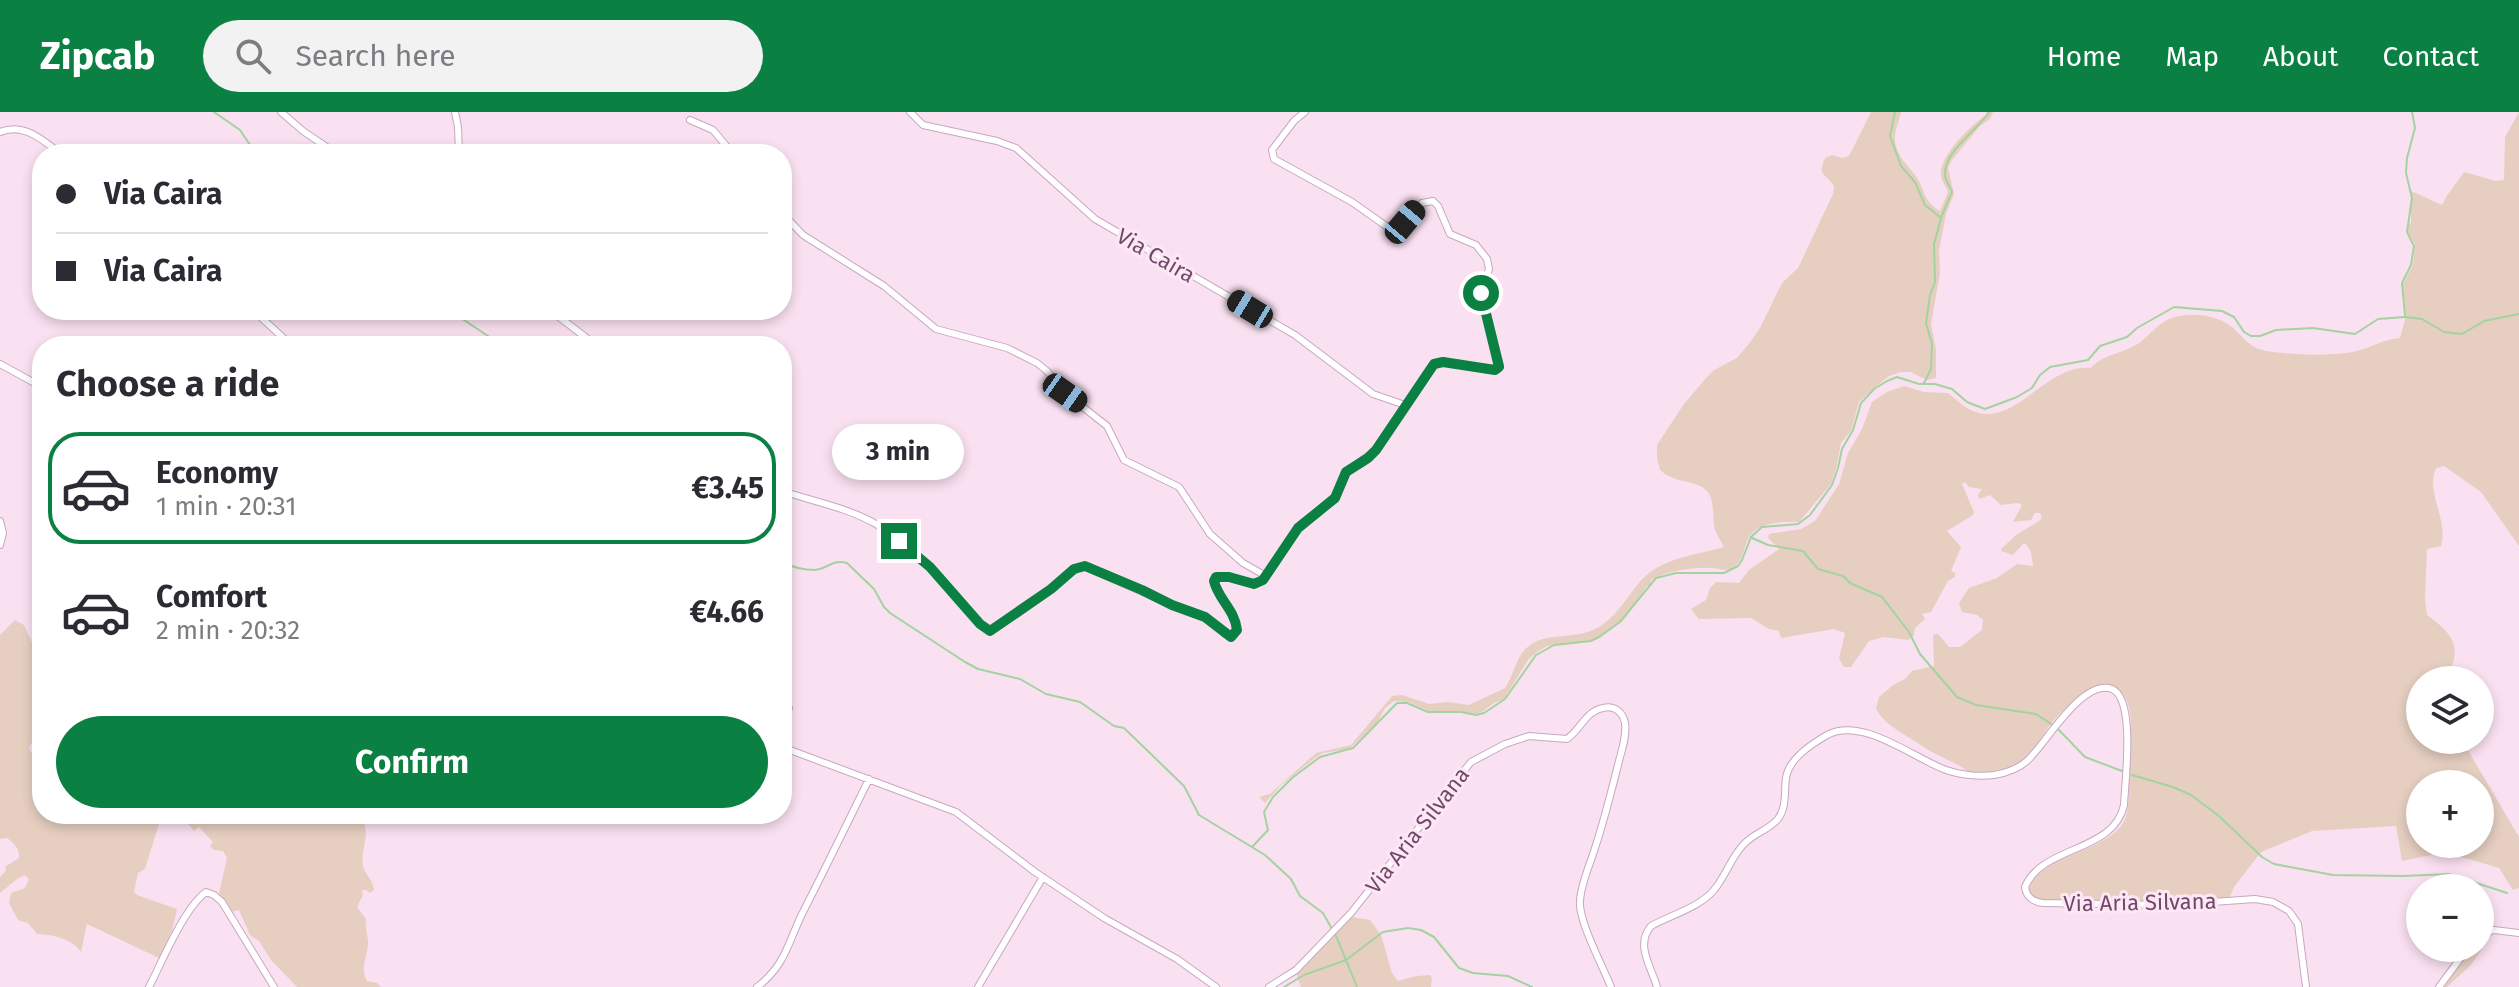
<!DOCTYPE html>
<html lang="en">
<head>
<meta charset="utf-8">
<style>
	:root { --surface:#fff; --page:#f2f2f3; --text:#2b2b33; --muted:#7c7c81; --line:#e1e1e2; --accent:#0b8043 }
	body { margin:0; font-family:"Fira Sans",sans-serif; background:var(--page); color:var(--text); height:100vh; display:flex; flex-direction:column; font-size:30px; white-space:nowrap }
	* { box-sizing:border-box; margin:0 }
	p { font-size:26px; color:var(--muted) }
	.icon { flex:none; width:44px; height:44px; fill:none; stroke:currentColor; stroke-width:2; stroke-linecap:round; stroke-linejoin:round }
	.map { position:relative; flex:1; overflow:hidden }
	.details { position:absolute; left:32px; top:224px; width:760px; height:488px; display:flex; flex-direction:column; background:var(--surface); border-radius:32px; box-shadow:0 4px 12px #0003 }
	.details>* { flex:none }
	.banner { position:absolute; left:32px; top:32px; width:760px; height:176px; border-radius:32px; box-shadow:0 4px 12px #0003; display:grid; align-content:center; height:176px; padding:0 24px; background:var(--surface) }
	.controls { position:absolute; left:2406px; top:554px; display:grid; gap:16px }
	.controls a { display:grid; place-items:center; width:88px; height:88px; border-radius:50%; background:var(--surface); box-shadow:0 4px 12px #0003; font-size:40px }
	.end { position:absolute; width:36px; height:36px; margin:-18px; border:10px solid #0b8043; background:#fff; box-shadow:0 0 0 4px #fff }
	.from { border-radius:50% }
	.bubble { position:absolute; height:56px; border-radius:28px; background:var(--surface); box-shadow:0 4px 12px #0003; font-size:26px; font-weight:700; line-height:56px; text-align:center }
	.car { position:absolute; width:24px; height:48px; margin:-24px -12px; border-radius:10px; box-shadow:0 0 6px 2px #0007; background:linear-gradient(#222 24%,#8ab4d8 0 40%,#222 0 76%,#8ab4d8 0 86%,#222 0) }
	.banner b { display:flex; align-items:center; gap:28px; height:76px; font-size:30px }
	.banner b+b { border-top:2px solid var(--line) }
	.banner i { width:20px; height:20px; background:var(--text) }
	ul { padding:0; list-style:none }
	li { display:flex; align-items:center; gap:24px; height:112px; margin:0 16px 12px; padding:0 8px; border:4px solid transparent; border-radius:32px }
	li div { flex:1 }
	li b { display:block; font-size:30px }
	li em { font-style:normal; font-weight:700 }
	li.selected { border-color:var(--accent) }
	li>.icon { width:72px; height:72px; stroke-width:1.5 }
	h2 { padding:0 24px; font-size:36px; line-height:96px }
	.button { display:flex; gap:16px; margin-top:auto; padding:16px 24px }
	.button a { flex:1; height:92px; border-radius:48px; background:var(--accent); color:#fff; font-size:32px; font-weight:700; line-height:92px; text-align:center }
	header { display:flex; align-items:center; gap:48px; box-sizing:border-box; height:112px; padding:0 40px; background:var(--accent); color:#fff }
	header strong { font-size:38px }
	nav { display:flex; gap:44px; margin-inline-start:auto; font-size:28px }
	.search { width:560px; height:72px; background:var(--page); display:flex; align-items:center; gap:20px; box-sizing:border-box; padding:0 28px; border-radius:44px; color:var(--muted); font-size:30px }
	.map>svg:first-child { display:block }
</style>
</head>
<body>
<header>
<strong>Zipcab</strong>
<div class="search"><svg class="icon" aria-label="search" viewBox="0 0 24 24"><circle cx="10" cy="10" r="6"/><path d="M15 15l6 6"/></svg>Search here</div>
<nav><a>Home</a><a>Map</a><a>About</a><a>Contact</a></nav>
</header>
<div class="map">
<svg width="2519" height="875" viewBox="0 0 2519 875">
	<rect width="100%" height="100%" fill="#fae1f1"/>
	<path fill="#e6cfc1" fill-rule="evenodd" d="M1871,0H1901C1900,8 1895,16 1895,25C1895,42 1906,51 1915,63C1926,78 1921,87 1940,99L1948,80C1946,74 1941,69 1941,62C1940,43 1971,13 1986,3L1987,0H1993L1990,7L1980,14L1952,48L1948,56L1954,82L1946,102L1939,139L1940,161L1931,212L1936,238V266L1927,268L1910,260H1901L1889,264L1867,282L1859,290L1851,319L1841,331L1836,357L1831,372L1799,410C1784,409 1756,410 1748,427C1744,435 1743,448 1735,454C1727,461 1720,456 1711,456C1694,455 1666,459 1651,468L1650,473L1647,474L1627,503L1600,526L1587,530L1547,534L1537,540L1528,548L1504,587L1494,591L1482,600L1476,602L1454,599H1429L1409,590L1394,589L1385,596L1377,611L1349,637L1323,641L1315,646L1281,673L1265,691L1259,685L1270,682L1316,641L1351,633L1392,584L1402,583L1429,592L1448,590L1469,593L1505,576C1514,563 1516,543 1529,534C1543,521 1573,527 1593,518C1621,505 1629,477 1649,461C1670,445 1700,442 1724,435C1721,429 1717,423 1715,418C1711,405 1717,383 1702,375C1687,367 1675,371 1660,358L1657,346V333L1684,292L1707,265L1714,258L1737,246L1748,233L1760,216L1782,171L1798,156L1833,82L1834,74C1826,62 1817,64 1825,46L1832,43L1842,46L1849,44Z
		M2519,0V434L2481,380L2444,354L2436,356C2425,381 2449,408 2441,434L2427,437L2425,487L2427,503C2456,524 2462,536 2446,568H2420V628H2462L2519,725V776L2513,778L2499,756L2469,747L2441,741L2402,749L2396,714L2312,719L2261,740L2234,775L2230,785L2178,791L2038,788L2031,782L2029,777C2037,744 2111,740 2125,707C2131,691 2128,658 2129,640C2130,621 2135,597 2122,581C2100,555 2058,602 2045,620C2039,629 2035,638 2027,645C2014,657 1988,666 1970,660C1966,659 1964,656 1960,654C1947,647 1934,642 1922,634C1908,624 1882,612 1876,596L1879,585L1892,574L1906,566L1912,559L1934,554L1933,523L1938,522L1949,535H1960L1982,518L1983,508L1977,503L1962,500L1959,491L1969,476L1997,466L2017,452L2033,454L2031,440L2026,432H2023L2013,443L2001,439V437L2016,423L2039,409L2042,406L2040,401H2035L2031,408L2013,410L2022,393L2018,391L2001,393L1990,383L1979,387L1978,383L1982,377L1969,375L1965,370L1962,372L1974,400L1973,403L1947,419L1961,435L1951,459L1955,461V465L1948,469L1931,500L1922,502L1925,507L1915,516L1914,523L1908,528L1884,525L1869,529L1851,555H1844L1839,547L1845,521L1834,517L1781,526L1779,519L1769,517L1751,506L1699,507L1691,497L1706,488L1710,476L1716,470L1739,471L1749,458L1779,437L1768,426L1769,422L1801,417L1815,409L1839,372L1848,341L1862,317L1872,290L1887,280L1904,274L1924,280L1948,281C1958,289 1966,298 1979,301C2019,310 2047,252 2091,256C2104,241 2123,242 2139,231C2147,225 2154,217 2162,211C2181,198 2215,201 2232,215C2248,229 2249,237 2273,240C2298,243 2327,244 2353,240C2369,237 2383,227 2400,226L2406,204L2403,172L2413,153L2415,132L2406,118L2411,110V79L2442,93L2446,85L2464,60L2496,69L2504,68L2505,25ZM2420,672H2480V732H2420Z
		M15,508L24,513L42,552V611L37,617V626L30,633L29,637L32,641L42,639V702H162L145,757L138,761L134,780L137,783L177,797L172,819L159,846L87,812L81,840C71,826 54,823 37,822L28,811L18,808L9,791L11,781L25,776L29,767L25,763L17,767L0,781V765L5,760L6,754L19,746C20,737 14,731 7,726L0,727V523Z
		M179,702H360C373,723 360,734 363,754C365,763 373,767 374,778L370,781L366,778H362L363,783L357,795L366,807C365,816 367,820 368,828C369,843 359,855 367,869L377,871L381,875H297L271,848L259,829L250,823L239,798L231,800L219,782L227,746L223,739L214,738L210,734L213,730L199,715L194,719Z
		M1352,805L1370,808L1381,823L1392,861L1398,869L1416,864L1430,863L1432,866L1431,875H1301L1296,861Z
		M2493,820L2471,853L2447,875H2442L2470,836H2480V825Z"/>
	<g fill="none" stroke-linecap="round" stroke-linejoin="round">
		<path stroke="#a3d39f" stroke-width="2" d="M214,0L240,18L256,42
			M1895,0L1890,24L1901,54L1915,70L1925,93L1940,105
			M449,198L503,234
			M2405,203L2402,171L2411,153L2414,134L2407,120L2412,86L2406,61L2407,46L2415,16L2412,0
			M1924,271L1931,257L1932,232L1926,211L1930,183L1935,170L1934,132L1942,103L1952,80C1950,74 1945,69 1945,62C1944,39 1979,17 1989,0
			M1752,426L1768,433L1803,439L1818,457L1843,464L1850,471L1882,485L1909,520L1920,542L1957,585L1976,593L2036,602L2051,612
			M782,450C792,455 803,458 815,458C828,457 831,447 847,451L874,477L884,495L890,501L965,550L978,557L1020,567L1046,582L1080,590L1114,614L1124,616L1184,674L1199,703L1265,743L1291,767L1300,784L1323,801L1337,826L1357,875
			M2058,617L2085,645L2122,659
			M2132,663L2173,675L2191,683L2219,704L2262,745L2274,752L2333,763L2403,764L2449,762L2507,781
			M1252,735L1268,718L1264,700L1273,685L1292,666L1320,645L1353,636L1397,591H1407L1428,600H1461L1476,603L1484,601L1505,587L1536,543L1554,533L1591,529L1599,525L1620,510L1656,466L1676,461H1724L1738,454L1742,448L1751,425L1762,415L1798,412L1810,403L1832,373L1838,356L1842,337L1853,318L1861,291L1874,277L1887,269L1897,265L1919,272H1935L1952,277L1967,290L1985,297L2017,285L2032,276L2040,263L2050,255L2088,248L2100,234L2127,225L2137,216L2174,195L2222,199L2234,205L2244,220L2251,224H2260L2276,218L2313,216L2355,222L2378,207L2405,205L2422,207L2444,220L2462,222L2484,209L2519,202
			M1284,875L1304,863L1346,848L1383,820L1408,816L1421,818L1434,825L1459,856L1473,861L1508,864L1532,875"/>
		<g stroke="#c8a7c1" stroke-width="8">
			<path id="street" d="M281,0L303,19L337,42
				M455,0L458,15L459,42
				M910,0L923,13L997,29L1016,36L1095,107L1295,223L1373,282L1405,293
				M690,8L713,18L733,42
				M0,20C23,10 43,28 61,42
				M782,101L803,123L884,174L936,217L1007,236L1037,251L1047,259L1065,281L1107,314L1124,348L1179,375L1210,422L1243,451L1266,464
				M253,198L292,234
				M550,198L597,234
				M0,252L42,275
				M782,379C813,389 848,396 876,412C917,436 950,476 980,512L990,519L1051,477L1074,457L1085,454L1172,493L1205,505L1225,522L1234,523L1237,518C1235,498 1218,487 1214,469L1216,465C1232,461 1247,477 1263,468L1298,416L1335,386L1346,360L1376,338L1434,252L1443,250L1495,258L1500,253L1481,181L1489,157L1487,147L1476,133L1450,122L1438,94L1433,89L1422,91L1399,113L1386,114L1352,90L1274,47L1272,38L1294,9L1305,0
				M0,409L3,421L0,433
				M782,599L789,596
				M782,635L956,700L1035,760L1104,806L1177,847L1216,875
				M2480,823L2494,818L2519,821
				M149,875C162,850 184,796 206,780L214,783L222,790L274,875
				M757,875C785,854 788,831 802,802C825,757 847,712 869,667
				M978,875L1043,765
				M1269,875L1296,858L1351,801L1471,650L1505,632L1529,624L1567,627C1580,618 1586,599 1603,596C1614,593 1623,600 1625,611C1627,625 1621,640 1618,653C1611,681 1604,709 1595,736C1590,753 1581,771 1580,789C1578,808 1603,855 1611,875
				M1657,875C1651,854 1635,833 1651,814C1671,803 1700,795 1714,778C1726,764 1731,745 1744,732C1754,721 1769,718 1778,707C1787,695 1784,680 1786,666C1789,646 1812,632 1827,623C1862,604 1913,646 1946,658C1960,663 1979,665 1994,663C2006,661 2018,657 2027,649C2045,633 2082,566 2112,577C2136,587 2125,670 2124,693C2114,741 2042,733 2025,775C2026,785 2034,790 2043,791L2170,793L2255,787L2273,790L2289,799L2298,812L2306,875
				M2439,875L2468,836"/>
		</g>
		<use href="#street" stroke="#fff" stroke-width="6"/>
	</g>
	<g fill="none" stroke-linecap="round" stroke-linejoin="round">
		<path stroke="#0b8043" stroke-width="10" d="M899,429L930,455L980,512L990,519L1051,477L1074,457L1085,454L1142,478L1172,493L1205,505L1231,525L1237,518C1235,498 1218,487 1214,469L1216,465H1229L1254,472L1263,468L1298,416L1335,386L1346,360L1368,346L1376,338L1434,252L1443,250L1495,258L1499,255L1481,181"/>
	</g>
	<g text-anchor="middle" stroke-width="6" stroke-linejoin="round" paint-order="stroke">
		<g font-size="22" fill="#704a6b" stroke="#fee7f5">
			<text transform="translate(1156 143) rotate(30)" y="8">Via Caira</text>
			<text transform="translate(1417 718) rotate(-52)" y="8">Via Aria Silvana</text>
			<text transform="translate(2140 790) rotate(-1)" y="8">Via Aria Silvana</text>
		</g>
	</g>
</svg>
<div class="controls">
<a><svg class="icon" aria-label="layers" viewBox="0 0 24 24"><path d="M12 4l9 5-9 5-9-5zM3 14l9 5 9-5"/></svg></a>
<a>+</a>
<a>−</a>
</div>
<i class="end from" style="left:1481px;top:181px"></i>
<i class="end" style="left:899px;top:429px"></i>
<div class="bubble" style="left:832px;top:312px;width:132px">3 min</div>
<i class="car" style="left:1405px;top:110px;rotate:40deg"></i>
<i class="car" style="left:1250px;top:197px;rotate:301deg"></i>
<i class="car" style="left:1065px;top:281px;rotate:125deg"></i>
<div class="banner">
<b><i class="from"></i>Via Caira</b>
<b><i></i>Via Caira</b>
</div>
<section class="details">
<h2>Choose a ride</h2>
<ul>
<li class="selected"><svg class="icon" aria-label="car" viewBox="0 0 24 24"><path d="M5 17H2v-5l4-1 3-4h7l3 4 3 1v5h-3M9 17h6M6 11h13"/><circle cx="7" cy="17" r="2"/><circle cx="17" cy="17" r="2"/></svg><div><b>Economy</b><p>1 min · 20:31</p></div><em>€3.45</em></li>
<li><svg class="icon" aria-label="car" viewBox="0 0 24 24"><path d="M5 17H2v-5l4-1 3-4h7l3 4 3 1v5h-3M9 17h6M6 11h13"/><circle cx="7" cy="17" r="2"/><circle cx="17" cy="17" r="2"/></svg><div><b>Comfort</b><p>2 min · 20:32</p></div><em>€4.66</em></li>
</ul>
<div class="button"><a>Confirm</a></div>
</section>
</div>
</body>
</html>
